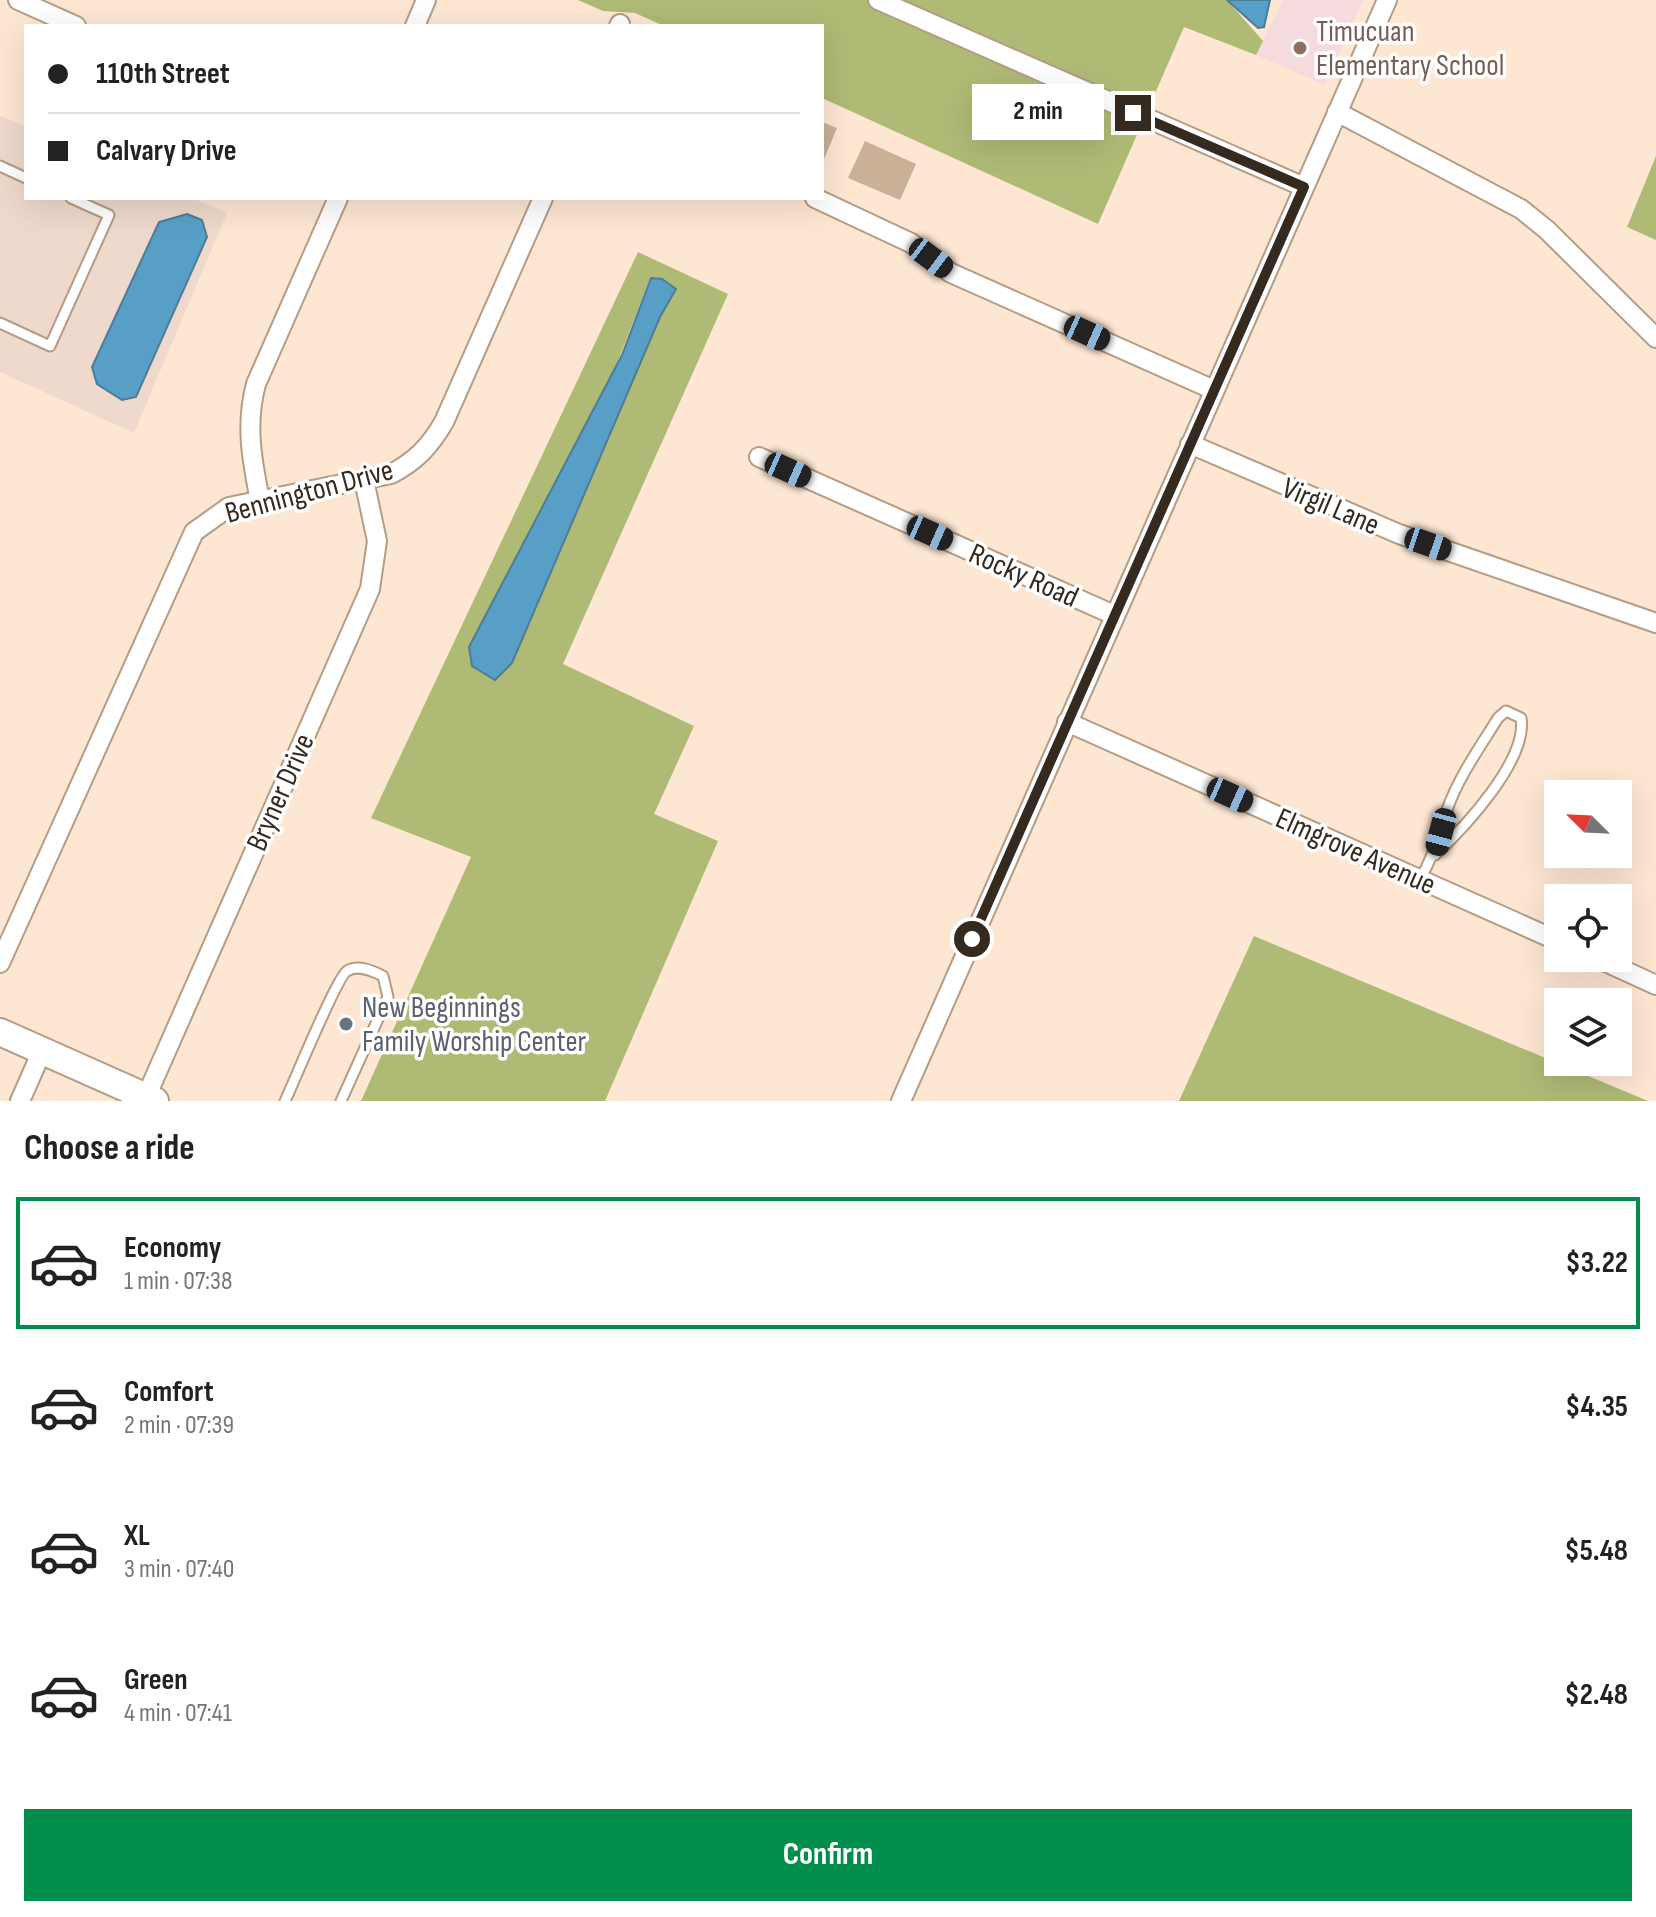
<!DOCTYPE html>
<html lang="en">
<head>
<meta charset="utf-8">
<style>
	:root { --surface:#fff; --page:#f6f6f6; --text:#222; --muted:#767676; --line:#e0e0e0; --accent:#008c4a }
	body { margin:0; font-family:"Sofia Sans Condensed",sans-serif; background:var(--page); color:var(--text); height:100vh; display:flex; flex-direction:column; font-size:30px; white-space:nowrap }
	* { box-sizing:border-box; margin:0 }
	p { font-size:26px; color:var(--muted) }
	.icon { flex:none; width:44px; height:44px; fill:none; stroke:currentColor; stroke-width:2; stroke-linecap:round; stroke-linejoin:round }
	.map { position:relative; height:1101px; overflow:hidden }
	.details { display:flex; flex-direction:column; background:var(--surface); flex:1 }
	.details>* { flex:none }
	.guide { position:absolute; left:24px; top:24px; width:800px; height:176px; border-radius:0px; box-shadow:0 8px 32px #0002; display:grid; align-content:center; height:176px; padding:0 24px; background:var(--surface) }
	.needle { width:52px; rotate:294deg }
	.tools { position:absolute; left:1544px; top:780px; display:grid; gap:16px }
	.tools a { display:grid; place-items:center; width:88px; height:88px; border-radius:0px; background:var(--surface); box-shadow:0 8px 32px #0002; font-size:40px }
	.end { position:absolute; width:36px; height:36px; margin:-18px; border:10px solid #342a20; background:#fff; box-shadow:0 0 0 4px #fff }
	.from { border-radius:50% }
	.bubble { position:absolute; height:56px; border-radius:0px; background:var(--surface); box-shadow:0 8px 32px #0002; font-size:26px; font-weight:700; line-height:56px; text-align:center }
	.car { position:absolute; width:24px; height:48px; margin:-24px -12px; border-radius:10px; box-shadow:0 0 6px 2px #0007; background:linear-gradient(#222 24%,#8ab4d8 0 40%,#222 0 76%,#8ab4d8 0 86%,#222 0) }
	.guide b { display:flex; align-items:center; gap:28px; height:76px; font-size:30px }
	.guide b+b { border-top:2px solid var(--line) }
	.guide i { width:20px; height:20px; background:var(--text) }
	ul { padding:0; list-style:none }
	li { display:flex; align-items:center; gap:24px; height:132px; margin:0 16px 12px; padding:0 8px; border:4px solid transparent; border-radius:0px }
	li div { flex:1 }
	li b { display:block; font-size:30px }
	li em { font-style:normal; font-weight:700 }
	li.active { border-color:var(--accent) }
	li>.icon { width:72px; height:72px; stroke-width:1.5 }
	h2 { padding:0 24px; font-size:36px; line-height:96px }
	.action { display:flex; gap:16px; margin-top:auto; padding:16px 24px }
	.action a { flex:1; height:92px; border-radius:0px; background:var(--accent); color:#fff; font-size:32px; font-weight:700; line-height:92px; text-align:center }
	.map>svg:first-child { display:block }
</style>
</head>
<body>
<div class="map">
<svg width="1656" height="1101" viewBox="0 0 1656 1101">
	<rect width="100%" height="100%" fill="#fde7d3"/>
	<path fill="#efd9cc" d="M0,116L26,127V198H192L227,213L134,433L0,372Z"/>
	<path fill="#f5dade" d="M1283,0H1363L1325,85L1256,55Z"/>
	<path fill="#afba75" fill-rule="evenodd" d="M578,0H1227L1263,41L1256,55L1184,27L1098,224L822,98V26H664L635,13L603,11Z
		M1656,156V240L1627,227Z
		M638,252L728,294L563,664L694,726L654,814L718,841L605,1101H361L471,857L371,818ZM650,278L676,290L660,317L512,663L495,679Z
		M1254,936L1648,1101H1179Z"/>
	<path fill="#589fc7" stroke="#4d7c95" stroke-width="2" d="M1227,0H1270L1264,27L1258,28Z
		M187,214L202,220L207,237L136,397L122,400L97,384L92,367L159,222Z
		M651,278L662,279L676,289L660,317L512,663L495,680L472,666L469,647L622,355Z"/>
	<path fill="#cab097" d="M822,122L837,128L822,164Z
		M865,141L916,164L900,200L848,178Z"/>
	<g fill="none" stroke-linecap="round" stroke-linejoin="round">
		<g stroke="#b59c84" stroke-width="13">
			<path id="lane" d="M0,166L26,178
				M0,323L50,346L109,215L71,198
				M1420,879C1434,856 1438,835 1447,810C1458,778 1480,747 1498,718L1506,711L1521,718C1528,760 1464,828 1435,855
				M285,1101C294,1082 337,977 347,971C358,964 373,971 383,976L388,997L341,1101"/>
		</g>
		<g stroke="#b59c84" stroke-width="22">
			<path id="street" d="M18,0L76,26
				M878,0L1304,187
				M415,26L426,0
				M619,26L620,24
				M1337,112L1521,209L1547,230L1656,338
				M815,198L911,243L951,273L1214,390
				M1190,444L1399,534L1656,623
				M759,457L1114,615
				M260,501C252,460 245,425 256,384L338,198
				M1067,722L1558,941
				M1597,958L1656,985
				M0,963L194,532L229,507L391,474C416,461 430,446 444,422L543,198
				M146,1097L370,589L377,541L364,480
				M20,1101L42,1051
				M901,1101L1387,0"/>
		</g>
		<g stroke="#b59c84" stroke-width="30">
			<path id="secondary" d="M0,1032L155,1101"/>
		</g>
		<use href="#lane" stroke="#fff" stroke-width="9"/>
		<use href="#street" stroke="#fff" stroke-width="18"/>
		<use href="#secondary" stroke="#fff" stroke-width="26"/>
	</g>
	<g fill="none" stroke-linecap="round" stroke-linejoin="round">
		<path stroke="#342a20" stroke-width="10" d="M972,939L1304,187L1133,113"/>
	</g>
	<circle fill="#8d6e63" stroke="#fff" stroke-width="3" cx="1300" cy="48" r="8"/>
	<circle fill="#6b7280" stroke="#fff" stroke-width="3" cx="346" cy="1024" r="8"/>
	<g text-anchor="middle" stroke-width="7" stroke-linejoin="round" paint-order="stroke">
		<g font-size="30" fill="#785e54" stroke="#fff" text-anchor="start">
			<text x="1316" y="41">Timucuan<tspan x="1316" dy="34">Elementary School</tspan></text>
		</g>
		<g font-size="30" fill="#342a20" stroke="#fff">
			<text transform="translate(309 491) rotate(-15)" y="10">Bennington Drive</text>
			<text transform="translate(1331 506) rotate(23)" y="10">Virgil Lane</text>
			<text transform="translate(1024 575) rotate(24)" y="10">Rocky Road</text>
			<text transform="translate(280 792) rotate(-66)" y="10">Bryner Drive</text>
			<text transform="translate(1356 851) rotate(24)" y="10">Elmgrove Avenue</text>
		</g>
		<g font-size="30" fill="#5b616d" stroke="#fff" text-anchor="start">
			<text x="362" y="1017">New Beginnings<tspan x="362" dy="34">Family Worship Center</tspan></text>
		</g>
	</g>
</svg>
<div class="tools">
<a><svg class="needle" viewBox="-14 -14 28 28"><path d="M0-13l5 13h-10z" fill="#e53935"/><path d="M0 13l5-13h-10z" fill="#767676"/></svg></a>
<a><svg class="icon" aria-label="locate" viewBox="0 0 24 24"><circle cx="12" cy="12" r="6"/><path d="M12 2v4M12 18v4M2 12h4M18 12h4"/></svg></a>
<a><svg class="icon" aria-label="layers" viewBox="0 0 24 24"><path d="M12 4l9 5-9 5-9-5zM3 14l9 5 9-5"/></svg></a>
</div>
<i class="end from" style="left:972px;top:939px"></i>
<i class="end" style="left:1133px;top:113px"></i>
<div class="bubble" style="left:972px;top:84px;width:132px">2 min</div>
<i class="car" style="left:931px;top:258px;rotate:127deg"></i>
<i class="car" style="left:1087px;top:333px;rotate:114deg"></i>
<i class="car" style="left:788px;top:470px;rotate:114deg"></i>
<i class="car" style="left:930px;top:533px;rotate:114deg"></i>
<i class="car" style="left:1428px;top:544px;rotate:109deg"></i>
<i class="car" style="left:1230px;top:795px;rotate:114deg"></i>
<i class="car" style="left:1441px;top:832px;rotate:195deg"></i>
<div class="guide">
<b><i class="from"></i>110th Street</b>
<b><i></i>Calvary Drive</b>
</div>
</div>
<section class="details">
<h2>Choose a ride</h2>
<ul>
<li class="active"><svg class="icon" aria-label="car" viewBox="0 0 24 24"><path d="M5 17H2v-5l4-1 3-4h7l3 4 3 1v5h-3M9 17h6M6 11h13"/><circle cx="7" cy="17" r="2"/><circle cx="17" cy="17" r="2"/></svg><div><b>Economy</b><p>1 min · 07:38</p></div><em>$3.22</em></li>
<li><svg class="icon" aria-label="car" viewBox="0 0 24 24"><path d="M5 17H2v-5l4-1 3-4h7l3 4 3 1v5h-3M9 17h6M6 11h13"/><circle cx="7" cy="17" r="2"/><circle cx="17" cy="17" r="2"/></svg><div><b>Comfort</b><p>2 min · 07:39</p></div><em>$4.35</em></li>
<li><svg class="icon" aria-label="car" viewBox="0 0 24 24"><path d="M5 17H2v-5l4-1 3-4h7l3 4 3 1v5h-3M9 17h6M6 11h13"/><circle cx="7" cy="17" r="2"/><circle cx="17" cy="17" r="2"/></svg><div><b>XL</b><p>3 min · 07:40</p></div><em>$5.48</em></li>
<li><svg class="icon" aria-label="car" viewBox="0 0 24 24"><path d="M5 17H2v-5l4-1 3-4h7l3 4 3 1v5h-3M9 17h6M6 11h13"/><circle cx="7" cy="17" r="2"/><circle cx="17" cy="17" r="2"/></svg><div><b>Green</b><p>4 min · 07:41</p></div><em>$2.48</em></li>
</ul>
<div class="action"><a>Confirm</a></div>
</section>
</body>
</html>
